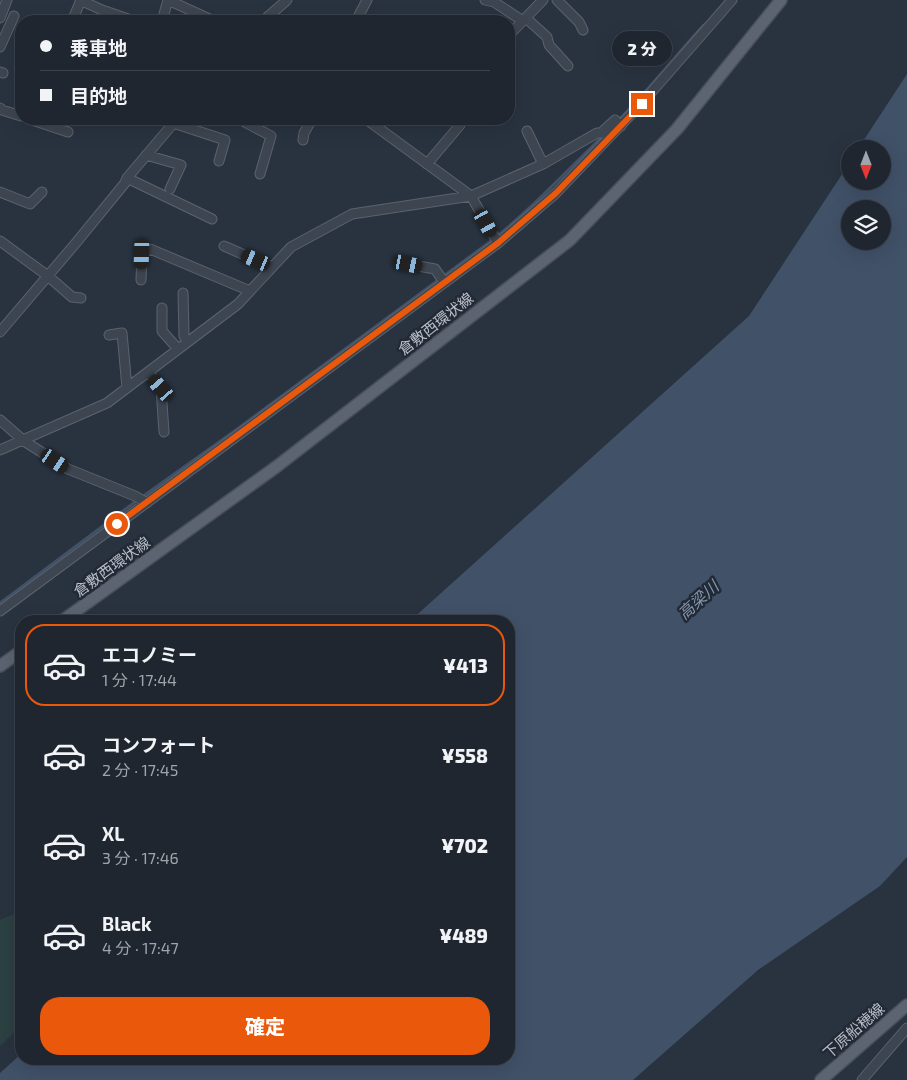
<!DOCTYPE html>
<html lang="ja">
<head>
<meta charset="utf-8">
<style>
	:root { --surface:#1f2630; --page:#2c323c; --text:#f1f3f6; --muted:#a1a5ab; --line:#3c434c; --accent:#ea580c }
	body { margin:0; font-family:"Exo 2","Noto Sans JP",sans-serif; background:var(--page); color:var(--text); height:100vh; display:flex; flex-direction:column; font-size:19px; white-space:nowrap }
	* { box-sizing:border-box; margin:0 }
	p { font-size:16px; color:var(--muted) }
	.icon { flex:none; width:28px; height:28px; fill:none; stroke:currentColor; stroke-width:2; stroke-linecap:round; stroke-linejoin:round }
	.map { position:relative; flex:1; overflow:hidden }
	.sheet { position:absolute; left:15px; top:615px; width:500px; height:450px; display:flex; flex-direction:column; background:var(--surface); border-radius:20px; box-shadow:0 5px 20px #0002,0 0 0 1px var(--line) }
	.sheet>* { flex:none }
	.banner { position:absolute; left:15px; top:15px; width:500px; height:110px; border-radius:20px; box-shadow:0 5px 20px #0002,0 0 0 1px var(--line); display:grid; align-content:center; height:110px; padding:0 25px; background:var(--surface) }
	.needle { width:32px; rotate:180deg }
	.controls { position:absolute; left:841px; top:140px; display:grid; gap:10px }
	.controls a { display:grid; place-items:center; width:50px; height:50px; border-radius:50%; background:var(--surface); box-shadow:0 5px 20px #0002,0 0 0 1px var(--line); font-size:25px }
	.end { position:absolute; width:22px; height:22px; margin:-11px; border:6px solid #ea580c; background:#fff; box-shadow:0 0 0 2px #fff }
	.from { border-radius:50% }
	.bubble { position:absolute; height:35px; border-radius:18px; background:var(--surface); box-shadow:0 5px 20px #0002,0 0 0 1px var(--line); font-size:16px; font-weight:800; line-height:35px; text-align:center }
	.car { position:absolute; width:15px; height:30px; margin:-15px -8px; border-radius:6px; box-shadow:0 0 4px 1px #0007; background:linear-gradient(#222 24%,#8ab4d8 0 40%,#222 0 76%,#8ab4d8 0 86%,#222 0) }
	.banner b { display:flex; align-items:center; gap:18px; height:48px; font-size:19px }
	.banner b+b { border-top:1px solid var(--line) }
	.banner i { width:12px; height:12px; background:var(--text) }
	ul { padding:9px 0 0; list-style:none }
	li { display:flex; align-items:center; gap:15px; height:82px; margin:0 10px 8px; padding:0 15px; border:2px solid transparent; border-radius:20px }
	li div { flex:1 }
	li b { display:block; font-size:19px }
	li em { font-style:normal; font-weight:800 }
	li.on { border-color:var(--accent) }
	li>.icon { width:45px; height:45px; stroke-width:1.5 }
	.action { display:flex; gap:10px; margin-top:auto; padding:10px 25px }
	.action a { flex:1; height:58px; border-radius:20px; background:var(--accent); color:#fff; font-size:20px; font-weight:800; line-height:58px; text-align:center }
	.map>svg:first-child { display:block }
</style>
</head>
<body>
<div class="map">
<svg width="907" height="1080" viewBox="0 0 907 1080">
	<rect width="100%" height="100%" fill="#293340"/>
	<path fill="#2c4142" d="M21,911V1025L0,1046V920Z"/>
	<path fill="#415168" fill-rule="evenodd" d="M907,74V857L880,886L758,970L633,1080H0V1073L21,1054V1059H509V621H410L749,316L850,162V181H882V149H858ZM850,209H882V241H850Z"/>
	<g fill="none" stroke-linecap="round" stroke-linejoin="round">
		<path stroke="#415168" stroke-width="3" d="M618,121C649,90 675,56 704,25
			M0,603L135,502L236,430L491,241C532,209 566,171 603,136"/>
		<g stroke="#5b636d" stroke-width="11">
			<path id="minor" d="M80,0L102,10L134,21
				M168,0L214,21
				M485,0L494,2L523,21
				M557,0L579,22L583,30
				M0,18L7,0
				M526,18L547,37L549,45L568,66
				M72,21L81,0
				M162,21L168,0
				M263,21L287,0
				M356,21L367,0
				M416,21L417,20
				M509,35L543,0
				M0,47L14,16
				M0,72L3,73
				M0,108L2,110L21,116
				M29,119L68,132
				M239,119L271,136L260,174
				M366,119L471,196L498,243
				M173,123L225,140L219,161
				M527,131L543,164
				M303,140L304,133L312,119
				M146,155L181,165L170,189
				M427,164L460,125L453,119
				M127,178L212,219
				M0,192L30,204L42,192
				M0,241L48,276L72,297L81,298
				M224,246L272,267
				M407,264L435,269L444,282
				M141,280L142,254L150,249L250,291
				M183,293L184,336L187,342
				M162,308V331L178,349
				M0,332L75,244L125,183L127,178L177,119
				M109,335L122,333L127,388
				M148,372L161,388L164,432
				M0,420L24,441L68,469L135,496L147,503
				M0,450L107,403L238,304L291,247L352,214L471,196L543,164L597,133H601L615,120L621,126
				M0,611L498,243L556,193L642,103L732,0
				M862,1080L907,1028"/>
		</g>
		<g stroke="#474e59" stroke-width="14">
			<path id="major" d="M62,621L276,467L570,240L677,129L781,0
				M0,666L21,651
				M821,1080L907,1005"/>
		</g>
		<use href="#minor" stroke="#3d4550" stroke-width="9"/>
		<use href="#major" stroke="#5b6470" stroke-width="11"/>
	</g>
	<g fill="none" stroke-linecap="round" stroke-linejoin="round">
		<path stroke="#ea580c" stroke-width="6" d="M117,524L498,243L556,193L642,104"/>
	</g>
	<g text-anchor="middle" stroke-width="5" stroke-linejoin="round" paint-order="stroke">
		<g font-size="15" fill="#bac0ca" stroke="#222a36">
			<text transform="translate(436 324) rotate(-38)" y="5">倉敷西環状線</text>
			<text transform="translate(112 567) rotate(-36)" y="5">倉敷西環状線</text>
			<text transform="translate(854 1031) rotate(-41)" y="5">下原船穂線</text>
		</g>
		<g font-size="16" font-style="italic" fill="#8597af" stroke="#222a36">
			<text transform="translate(698 600) rotate(-42)" y="6">高梁川</text>
		</g>
	</g>
</svg>
<div class="controls">
<a><svg class="needle" viewBox="-14 -14 28 28"><path d="M0-13l5 13h-10z" fill="#e53935"/><path d="M0 13l5-13h-10z" fill="#a1a5ab"/></svg></a>
<a><svg class="icon" aria-label="layers" viewBox="0 0 24 24"><path d="M12 4l9 5-9 5-9-5zM3 14l9 5 9-5"/></svg></a>
</div>
<i class="end from" style="left:117px;top:524px"></i>
<i class="end" style="left:642px;top:104px"></i>
<div class="bubble" style="left:612px;top:31px;width:60px">2 分</div>
<i class="car" style="left:486px;top:223px;rotate:151deg"></i>
<i class="car" style="left:142px;top:254px;rotate:182deg"></i>
<i class="car" style="left:256px;top:260px;rotate:293deg"></i>
<i class="car" style="left:408px;top:264px;rotate:102deg"></i>
<i class="car" style="left:161px;top:388px;rotate:319deg"></i>
<i class="car" style="left:55px;top:461px;rotate:124deg"></i>
<div class="banner">
<b><i class="from"></i>乗車地</b>
<b><i></i>目的地</b>
</div>
<section class="sheet">
<ul>
<li class="on"><svg class="icon" aria-label="car" viewBox="0 0 24 24"><path d="M5 17H2v-5l4-1 3-4h7l3 4 3 1v5h-3M9 17h6M6 11h13"/><circle cx="7" cy="17" r="2"/><circle cx="17" cy="17" r="2"/></svg><div><b>エコノミー</b><p>1 分 · 17:44</p></div><em>¥413</em></li>
<li><svg class="icon" aria-label="car" viewBox="0 0 24 24"><path d="M5 17H2v-5l4-1 3-4h7l3 4 3 1v5h-3M9 17h6M6 11h13"/><circle cx="7" cy="17" r="2"/><circle cx="17" cy="17" r="2"/></svg><div><b>コンフォート</b><p>2 分 · 17:45</p></div><em>¥558</em></li>
<li><svg class="icon" aria-label="car" viewBox="0 0 24 24"><path d="M5 17H2v-5l4-1 3-4h7l3 4 3 1v5h-3M9 17h6M6 11h13"/><circle cx="7" cy="17" r="2"/><circle cx="17" cy="17" r="2"/></svg><div><b>XL</b><p>3 分 · 17:46</p></div><em>¥702</em></li>
<li><svg class="icon" aria-label="car" viewBox="0 0 24 24"><path d="M5 17H2v-5l4-1 3-4h7l3 4 3 1v5h-3M9 17h6M6 11h13"/><circle cx="7" cy="17" r="2"/><circle cx="17" cy="17" r="2"/></svg><div><b>Black</b><p>4 分 · 17:47</p></div><em>¥489</em></li>
</ul>
<div class="action"><a>確定</a></div>
</section>
</div>
</body>
</html>
